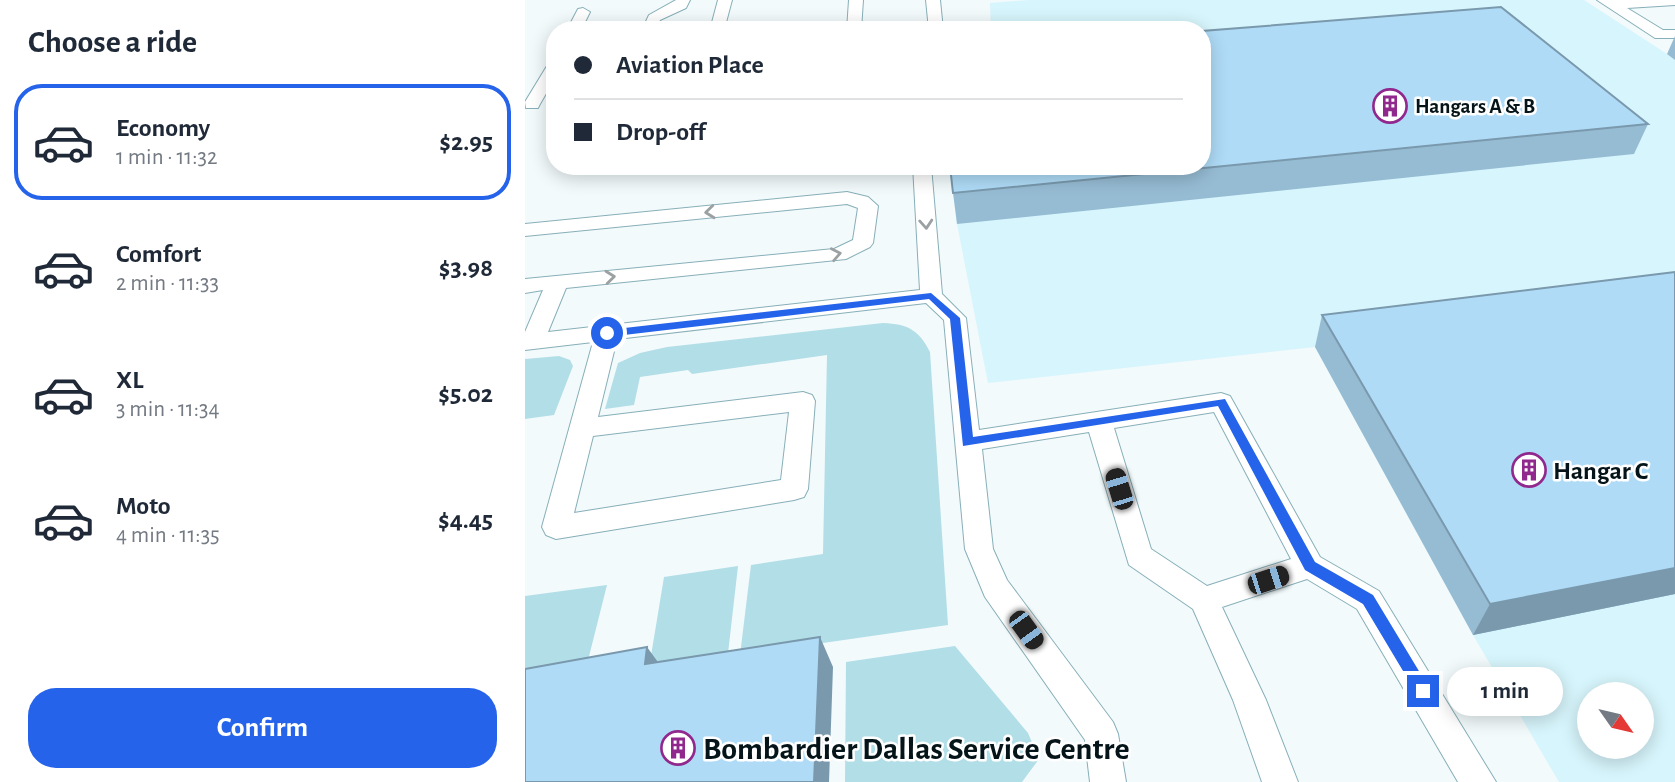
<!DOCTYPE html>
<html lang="en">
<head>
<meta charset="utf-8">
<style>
	:root { --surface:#fff; --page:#f2f2f3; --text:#1f2937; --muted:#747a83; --line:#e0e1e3; --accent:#2563eb }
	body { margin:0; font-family:"Alegreya Sans",sans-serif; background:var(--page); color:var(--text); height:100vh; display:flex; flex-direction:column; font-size:26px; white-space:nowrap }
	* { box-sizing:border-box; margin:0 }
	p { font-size:23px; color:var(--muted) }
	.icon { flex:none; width:38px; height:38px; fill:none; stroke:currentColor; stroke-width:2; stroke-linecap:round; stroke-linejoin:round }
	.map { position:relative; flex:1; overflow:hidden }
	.drawer { display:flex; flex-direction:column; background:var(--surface); width:525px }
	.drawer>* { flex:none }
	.guide { position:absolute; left:21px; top:21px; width:665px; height:154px; border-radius:28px; box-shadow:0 4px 18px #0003; display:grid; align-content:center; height:154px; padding:0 28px; background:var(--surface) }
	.needle { width:46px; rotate:124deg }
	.controls { position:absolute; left:1052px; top:682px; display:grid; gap:14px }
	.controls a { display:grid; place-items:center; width:77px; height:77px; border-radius:50%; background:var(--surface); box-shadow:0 4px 18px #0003; font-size:35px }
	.end { position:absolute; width:32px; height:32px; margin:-16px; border:9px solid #2563eb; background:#fff; box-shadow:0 0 0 4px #fff }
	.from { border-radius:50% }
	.bubble { position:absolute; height:49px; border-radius:24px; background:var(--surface); box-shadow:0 4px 18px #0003; font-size:23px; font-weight:600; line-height:49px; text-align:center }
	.car { position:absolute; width:21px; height:42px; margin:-21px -10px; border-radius:9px; box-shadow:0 0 5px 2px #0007; background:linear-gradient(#222 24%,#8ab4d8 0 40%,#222 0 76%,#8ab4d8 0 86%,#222 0) }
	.guide b { display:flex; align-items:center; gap:24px; height:66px; font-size:26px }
	.guide b+b { border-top:2px solid var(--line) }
	.guide i { width:18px; height:18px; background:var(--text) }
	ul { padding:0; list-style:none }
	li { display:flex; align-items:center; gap:21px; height:116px; margin:0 14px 10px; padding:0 14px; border:4px solid transparent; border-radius:28px }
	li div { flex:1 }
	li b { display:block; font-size:26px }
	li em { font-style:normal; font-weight:600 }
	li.on { border-color:var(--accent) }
	li>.icon { width:63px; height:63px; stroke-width:1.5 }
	h2 { padding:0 28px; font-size:32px; line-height:84px }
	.primary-button { display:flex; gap:14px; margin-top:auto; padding:14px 28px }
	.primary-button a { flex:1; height:80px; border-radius:28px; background:var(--accent); color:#fff; font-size:28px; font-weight:600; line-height:80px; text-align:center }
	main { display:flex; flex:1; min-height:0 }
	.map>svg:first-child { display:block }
</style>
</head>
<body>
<main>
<section class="drawer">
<h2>Choose a ride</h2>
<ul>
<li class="on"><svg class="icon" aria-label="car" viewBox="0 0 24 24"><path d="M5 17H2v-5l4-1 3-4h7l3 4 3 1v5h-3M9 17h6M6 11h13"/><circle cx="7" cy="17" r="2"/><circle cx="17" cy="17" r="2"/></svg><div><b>Economy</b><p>1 min · 11:32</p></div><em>$2.95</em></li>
<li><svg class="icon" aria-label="car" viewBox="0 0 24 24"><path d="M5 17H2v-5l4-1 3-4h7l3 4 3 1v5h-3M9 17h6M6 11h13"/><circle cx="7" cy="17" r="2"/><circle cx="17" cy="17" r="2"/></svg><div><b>Comfort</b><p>2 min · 11:33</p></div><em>$3.98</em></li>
<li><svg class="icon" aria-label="car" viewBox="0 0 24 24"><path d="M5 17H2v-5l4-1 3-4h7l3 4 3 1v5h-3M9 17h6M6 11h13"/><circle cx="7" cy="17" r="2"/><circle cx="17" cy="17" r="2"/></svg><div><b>XL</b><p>3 min · 11:34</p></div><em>$5.02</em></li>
<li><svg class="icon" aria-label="car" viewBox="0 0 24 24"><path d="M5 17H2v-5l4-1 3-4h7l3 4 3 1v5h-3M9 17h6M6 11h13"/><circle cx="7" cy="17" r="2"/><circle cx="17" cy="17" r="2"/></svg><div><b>Moto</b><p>4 min · 11:35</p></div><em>$4.45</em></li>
</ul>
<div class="primary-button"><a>Confirm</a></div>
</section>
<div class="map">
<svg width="1150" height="782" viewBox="0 0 1150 782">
	<rect width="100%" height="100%" fill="#f2fafc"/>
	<path fill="#d7f5fc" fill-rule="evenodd" d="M504,0H1059L1142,54L1150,53V782H1034L948,635L790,347L463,383L432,224L426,166H677V30H466L465,3ZM1064,695H1116V747H1064Z"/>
	<path fill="#b2dee7" d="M358,323C383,324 394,330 405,352L423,625L215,655L226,565L298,554L302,355L167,374L163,370L115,377L109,405L80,409L93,363L115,353L142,347Z
		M34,356L45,360L48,366L29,415L0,419V359Z
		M213,566L202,662L123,674L139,577Z
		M82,585L55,692L0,714V596Z
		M430,646L503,733L514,759L497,782H320L321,662Z"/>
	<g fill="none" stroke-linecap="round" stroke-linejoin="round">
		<g stroke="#87afb8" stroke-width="2">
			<path id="lane" d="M151,0H165L161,8L135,20L131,30H117L124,15Z
				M193,0H207L199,30H185Z
				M324,0H338L336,30H322Z
				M401,0H415L418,30H404Z
				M1072,0H1150V5L1102,8L1138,30H1150V38H1130Z
				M58,8L65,12L56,30H42L53,9Z
				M30,59V78L15,104L13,108H1L0,102L25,61Z
				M388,166H406L417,294L441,318L454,430L696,393L705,396L795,557L854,591L971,782H933L832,609L782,579L697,607L741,700L773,782H737L708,700L668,609L604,565L564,432L457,449L468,549L482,580L588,722L593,734L601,782H565L560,740L460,597L440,549L419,320L401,303L92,339L73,417L278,392L287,395L290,401L283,489L279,497L269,500L31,539L21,535L17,527L68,342L0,350V332L18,290L0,293V279L309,249L328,240L333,208L322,204L0,236V224L322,192L343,197L353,206L348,243L345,247L321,259L41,288L23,332L395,290ZM264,412L256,480L49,513L68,436ZM689,412L766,559L682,586L626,549L589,428Z"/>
		</g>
		<use href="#lane" fill="#fff" fill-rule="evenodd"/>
	</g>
	<path fill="#96bcd4" d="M1150,36V60L1142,54Z
		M1123,124L1109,154L432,224L428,193Z
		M797,315L1150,594L948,635L790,347Z"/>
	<path fill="#7a99ad" d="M1150,568V594L948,635L965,604Z
		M295,637L308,667L304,782H289Z
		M122,647L143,676L120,664Z"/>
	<path fill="#afdbf7" stroke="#7a99ad" stroke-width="2" d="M976,7L1123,124L428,193L425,166H677V31Z
		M1150,272V568L965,604L797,315Z
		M295,637L289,782H0V669L122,647L120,664Z"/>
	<defs><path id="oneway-chevron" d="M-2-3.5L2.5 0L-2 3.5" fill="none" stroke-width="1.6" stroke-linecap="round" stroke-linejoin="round" transform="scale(1.75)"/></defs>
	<g stroke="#9ba1a3">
		<use href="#oneway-chevron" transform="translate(185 212) rotate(174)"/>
		<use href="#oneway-chevron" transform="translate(401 224) rotate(86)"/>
		<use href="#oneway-chevron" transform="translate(311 254) rotate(-11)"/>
		<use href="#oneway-chevron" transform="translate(85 277) rotate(-6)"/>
	</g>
	<path fill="#2563eb" d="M406,293L435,318L448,437L700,399L790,562L848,595L903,686L906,691L903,696L898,698L893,696L838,604L780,570L693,406L438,446L425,319L404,299L82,337L76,333L82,330Z"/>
	<defs>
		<g id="building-ring" transform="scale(1.75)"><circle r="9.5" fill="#fff" stroke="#90288d" stroke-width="1.5"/><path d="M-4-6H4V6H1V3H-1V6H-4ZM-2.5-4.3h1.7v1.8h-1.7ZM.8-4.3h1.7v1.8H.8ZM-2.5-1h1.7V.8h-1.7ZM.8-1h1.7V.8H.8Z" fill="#90288d"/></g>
	</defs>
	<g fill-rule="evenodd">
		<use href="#building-ring" x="865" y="106"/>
		<use href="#building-ring" x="1004" y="470"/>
		<use href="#building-ring" x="153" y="748"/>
	</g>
	<g text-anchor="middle" stroke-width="5" stroke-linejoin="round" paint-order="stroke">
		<g font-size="21" font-weight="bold" fill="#051418" stroke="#fff" text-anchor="start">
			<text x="890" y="113">Hangars A &amp; B</text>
		</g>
		<g font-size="26" font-weight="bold" fill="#051418" stroke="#fff" text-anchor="start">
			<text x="1028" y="479">Hangar C</text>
		</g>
		<g font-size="32" font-weight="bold" fill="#051418" stroke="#fff" text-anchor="start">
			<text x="178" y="759">Bombardier Dallas Service Centre</text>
		</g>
	</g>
</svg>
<div class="controls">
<a><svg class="needle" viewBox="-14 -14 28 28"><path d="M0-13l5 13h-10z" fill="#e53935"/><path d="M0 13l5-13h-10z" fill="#747a83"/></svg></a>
</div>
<i class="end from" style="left:82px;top:333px"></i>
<i class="end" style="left:898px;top:691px"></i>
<div class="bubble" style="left:922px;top:667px;width:116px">1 min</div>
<i class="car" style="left:594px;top:489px;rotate:343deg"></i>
<i class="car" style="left:743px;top:580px;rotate:72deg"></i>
<i class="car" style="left:501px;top:630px;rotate:144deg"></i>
<div class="guide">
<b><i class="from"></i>Aviation Place</b>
<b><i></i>Drop-off</b>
</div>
</div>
</main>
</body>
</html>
